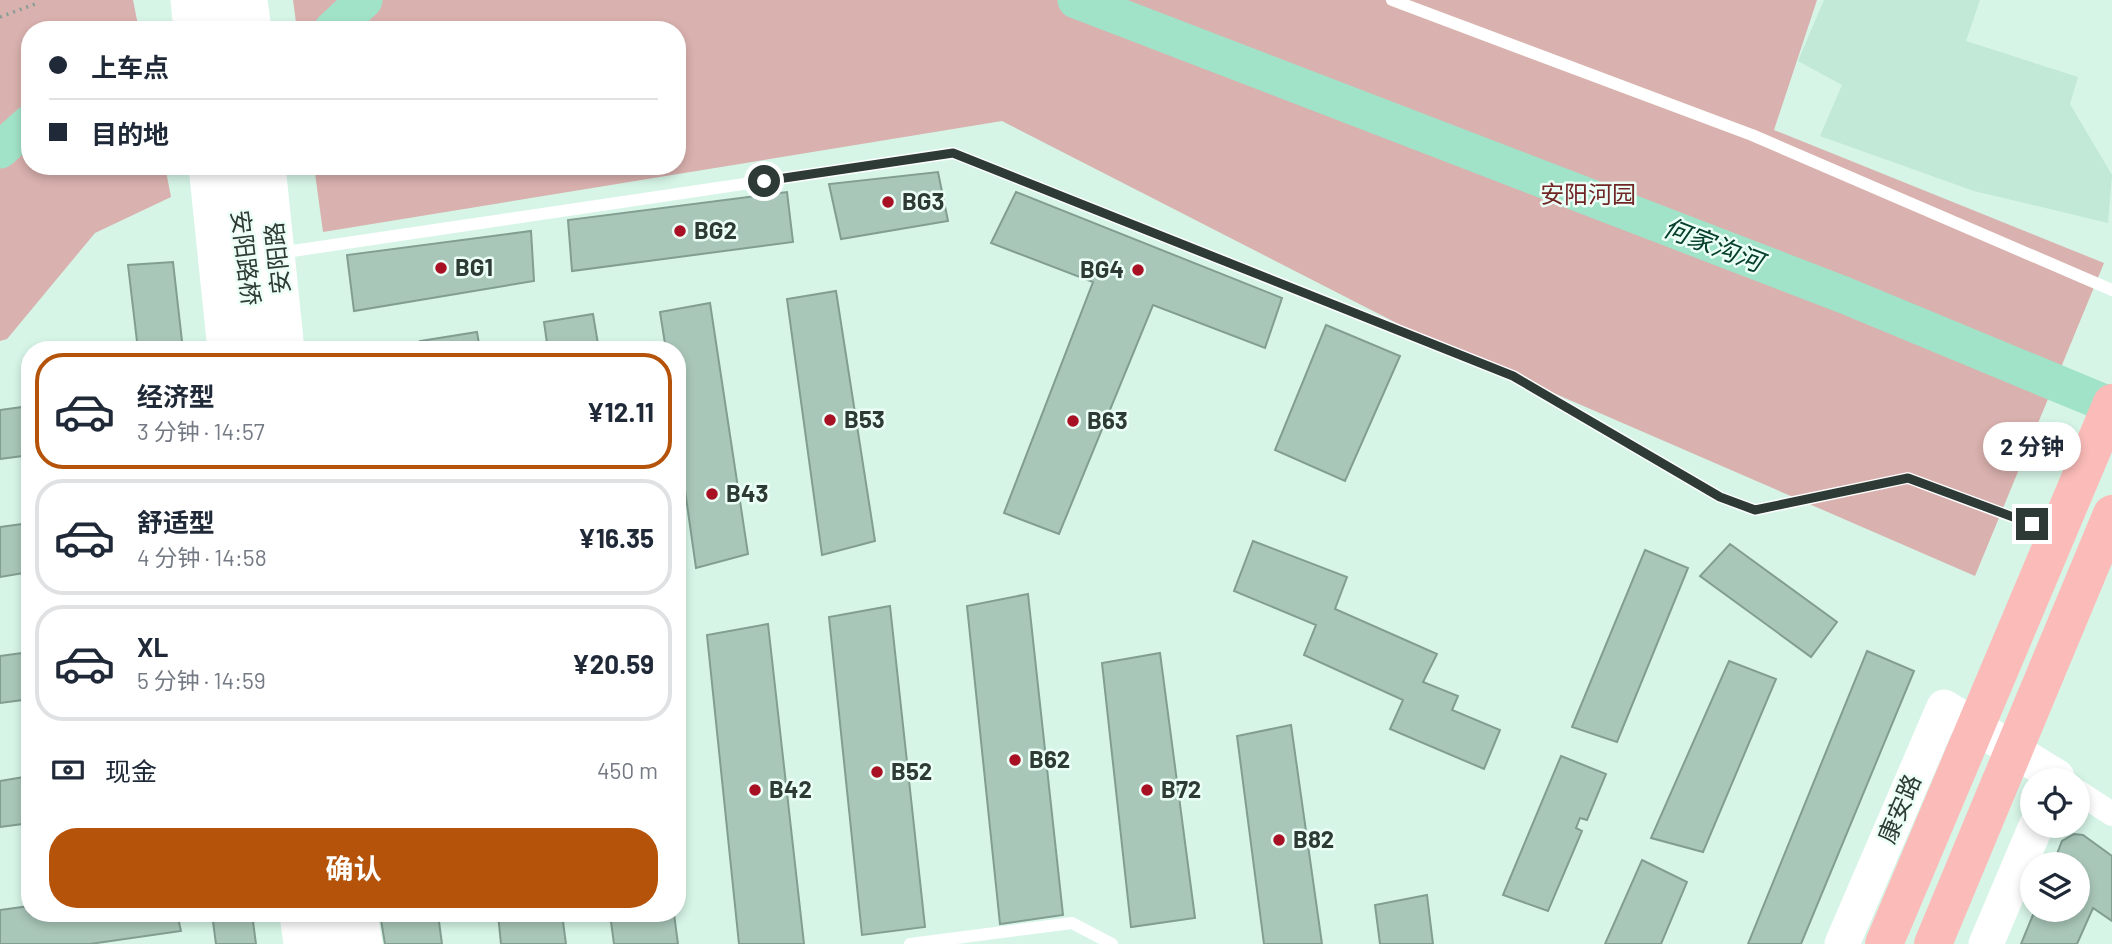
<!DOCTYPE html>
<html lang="zh">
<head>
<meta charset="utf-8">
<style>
	:root { --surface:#fff; --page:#f2f2f3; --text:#1f2937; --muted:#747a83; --line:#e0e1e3; --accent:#b45309 }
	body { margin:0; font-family:Barlow,"Noto Sans SC",sans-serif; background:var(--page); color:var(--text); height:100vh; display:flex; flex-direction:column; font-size:26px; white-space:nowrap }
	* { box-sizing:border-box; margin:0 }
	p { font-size:23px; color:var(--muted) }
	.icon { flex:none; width:38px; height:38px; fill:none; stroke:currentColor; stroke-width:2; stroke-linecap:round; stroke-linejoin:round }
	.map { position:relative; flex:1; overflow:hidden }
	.side { position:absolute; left:21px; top:341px; width:665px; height:581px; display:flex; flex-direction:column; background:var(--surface); border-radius:28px; box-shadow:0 4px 10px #0003 }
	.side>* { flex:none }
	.hud { position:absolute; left:21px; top:21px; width:665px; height:154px; border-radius:28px; box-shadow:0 4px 10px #0003; display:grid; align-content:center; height:154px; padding:0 28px; background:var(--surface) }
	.buttons { position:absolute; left:2020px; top:768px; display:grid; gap:14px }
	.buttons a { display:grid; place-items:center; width:70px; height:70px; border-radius:50%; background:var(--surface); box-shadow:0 4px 10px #0003; font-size:35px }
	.end { position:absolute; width:32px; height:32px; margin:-16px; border:9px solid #2e3a35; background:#fff; box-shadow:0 0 0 4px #fff }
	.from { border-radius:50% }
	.bubble { position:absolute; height:49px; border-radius:24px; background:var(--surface); box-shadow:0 4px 10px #0003; font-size:23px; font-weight:700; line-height:49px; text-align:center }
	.hud b { display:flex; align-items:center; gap:24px; height:66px; font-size:26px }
	.hud b+b { border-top:2px solid var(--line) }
	.hud i { width:18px; height:18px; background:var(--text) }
	ul { padding:12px 0 0; list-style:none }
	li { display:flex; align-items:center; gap:21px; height:116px; margin:0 14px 10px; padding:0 14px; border:4px solid var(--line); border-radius:28px }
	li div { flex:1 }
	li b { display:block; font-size:26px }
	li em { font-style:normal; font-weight:700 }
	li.on { border-color:var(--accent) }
	li>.icon { width:63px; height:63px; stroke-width:1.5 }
	.pay { display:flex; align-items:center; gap:18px; height:77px; padding:0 28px; font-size:26px }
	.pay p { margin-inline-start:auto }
	.button { display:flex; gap:14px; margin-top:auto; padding:14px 28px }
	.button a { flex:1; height:80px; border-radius:28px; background:var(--accent); color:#fff; font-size:28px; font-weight:700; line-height:80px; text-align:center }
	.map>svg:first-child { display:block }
</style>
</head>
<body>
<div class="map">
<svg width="2112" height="944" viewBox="0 0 2112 944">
	<rect width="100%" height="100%" fill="#d6f5e7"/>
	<path fill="#c2e8d7" d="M1824,0H1980L1966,41L2078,77L2070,104L2112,175L2108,223L1974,191L1820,136L1842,85L1798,61Z"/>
	<path fill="#d9b1ae" d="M0,0H133L139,30H30V166H165L171,197L95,233L7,339L0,341Z
		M293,0H1817L1774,130L2104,263L1975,576L1420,335L1002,121L323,232L314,166H677V30H297Z"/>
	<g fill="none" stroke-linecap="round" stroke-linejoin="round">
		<path stroke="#a1e3c8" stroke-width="37" d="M1076,0L1844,295L2112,406
			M332,30L364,0
			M0,150L30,123"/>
	</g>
	<path fill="#a9c7b9" stroke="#819e91" stroke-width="2" d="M938,172L948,221L841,239L829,184Z
		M787,192L793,242L572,271L568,220Z
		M1016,192L1282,298L1265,348L1153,305L1059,534L1004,513L1093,282L991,243Z
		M531,231L534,281L354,311L347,255Z
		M173,262L183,350H138L128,265Z
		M836,291L875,541L822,555L787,299Z
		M710,303L748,554L696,568L677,434V350H666L660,312Z
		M593,314L599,350H548L544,322Z
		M1326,325L1400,356L1345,481L1275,450Z
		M477,332L480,350H421L420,341Z
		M30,406V455L0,459V410Z
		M30,523V572L0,577V527Z
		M1253,541L1347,577L1335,609L1437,654L1423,682L1458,696L1452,710L1500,730L1484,769L1390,729L1403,700L1304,655L1316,625L1234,591Z
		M1730,544L1837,622L1811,657L1700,576Z
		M1645,550L1688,568L1617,742L1572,727Z
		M1028,594L1063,915L1000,924L967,606Z
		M890,606L925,927L862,935L829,617Z
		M768,624L804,944H739L707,635Z
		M1867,651L1914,671L1801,944H1748Z
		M30,652V699L0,703V656Z
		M1160,653L1195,918L1131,927L1102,663Z
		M1729,661L1776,679L1703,852L1651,838Z
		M1291,725L1322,944H1264L1237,736Z
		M1561,756L1606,774L1587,820L1580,818L1576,828L1582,831L1548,911L1503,895Z
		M30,776V823L0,827V781Z
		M2074,834L2083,835L2112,856V921L2093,908L2077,944H2021L2035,910H2077V864H2053L2062,841Z
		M1642,860L1687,882L1661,944H1605Z
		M1427,895L1433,944H1380L1375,905Z
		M30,906V914H177L181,931L90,944H0V910Z
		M212,914H252L256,944H216Z
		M380,914H438L442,944H385Z
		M498,914H562L566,944H501Z
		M610,914H674L678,944H614Z"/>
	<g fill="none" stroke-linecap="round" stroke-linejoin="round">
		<path stroke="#879d93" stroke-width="3.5" stroke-dasharray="2 5" stroke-linecap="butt" d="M0,17L35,4"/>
		<path stroke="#fff" stroke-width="12" d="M1392,0L1752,135L2112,290
			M279,253L953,153L1513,376L1720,497L1755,510L1908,478L2053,532
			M910,944L1072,923L1112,944"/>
		<path stroke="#fff" stroke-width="24" d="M2077,791L2112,814"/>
		<path stroke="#fff" stroke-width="35" d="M188,0L191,30
			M216,0L219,30
			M250,0L254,30
			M206,166L225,350
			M234,166L257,350
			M268,166L287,350
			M297,914L301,944
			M331,914L335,944
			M360,914L365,944
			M1842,944L1944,707L2057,777L2055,780
			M1986,944L2036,826"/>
		<path stroke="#fbbcb9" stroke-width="38" d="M1884,944L2112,403
			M1933,944L2112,514"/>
	</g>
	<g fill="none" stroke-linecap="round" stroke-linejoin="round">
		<path stroke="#2e3a35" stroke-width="9" d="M764,181L953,153L1513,376L1720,497L1755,510L1908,478L2032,524"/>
	</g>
	<g fill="#a81024" stroke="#ecfff6" stroke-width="2.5">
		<circle cx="888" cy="202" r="7"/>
		<circle cx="680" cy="231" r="7"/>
		<circle cx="441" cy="268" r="7"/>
		<circle cx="1138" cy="270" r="7"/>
		<circle cx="830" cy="420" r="7"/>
		<circle cx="1073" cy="421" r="7"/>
		<circle cx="712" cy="494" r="7"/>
		<circle cx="1015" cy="760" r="7"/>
		<circle cx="877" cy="772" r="7"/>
		<circle cx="755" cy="790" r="7"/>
		<circle cx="1147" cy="790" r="7"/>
		<circle cx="1279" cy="840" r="7"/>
	</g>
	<g text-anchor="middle" stroke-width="5" stroke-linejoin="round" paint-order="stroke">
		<g font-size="24" fill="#712626" stroke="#ecfff6">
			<text x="1588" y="203">安阳河园</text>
		</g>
		<g font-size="24" font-weight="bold" fill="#2e3a35" stroke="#ecfff6" text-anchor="start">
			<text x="902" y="210">BG3</text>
			<text x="694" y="239">BG2</text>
			<text x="455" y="276">BG1</text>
			<text x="1124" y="278" text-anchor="end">BG4</text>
			<text x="844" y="428">B53</text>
			<text x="1087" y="429">B63</text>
			<text x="726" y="502">B43</text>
			<text x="1029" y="768">B62</text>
			<text x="891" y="780">B52</text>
			<text x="769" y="798">B42</text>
			<text x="1161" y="798">B72</text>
			<text x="1293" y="848">B82</text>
		</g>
		<g font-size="24" fill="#2e3a35" stroke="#ecfff6">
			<text transform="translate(245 258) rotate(83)" y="8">安阳路桥</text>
			<text transform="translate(278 258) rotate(-96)" y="8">安阳路</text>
			<text transform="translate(1900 809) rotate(-67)" y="8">康安路</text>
		</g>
		<g font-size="26" font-style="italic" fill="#07402f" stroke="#ecfff6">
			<text transform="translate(1713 245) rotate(21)" y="9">何家沟河</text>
		</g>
	</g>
</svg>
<div class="buttons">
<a><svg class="icon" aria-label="locate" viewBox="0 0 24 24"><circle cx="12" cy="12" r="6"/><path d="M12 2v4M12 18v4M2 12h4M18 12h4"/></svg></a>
<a><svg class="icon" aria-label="layers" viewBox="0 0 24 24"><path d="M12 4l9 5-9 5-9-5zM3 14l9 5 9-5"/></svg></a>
</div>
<i class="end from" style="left:764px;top:181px"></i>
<i class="end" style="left:2032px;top:524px"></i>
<div class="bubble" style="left:1983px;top:422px;width:98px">2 分钟</div>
<div class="hud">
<b><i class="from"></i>上车点</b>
<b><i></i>目的地</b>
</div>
<section class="side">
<ul>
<li class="on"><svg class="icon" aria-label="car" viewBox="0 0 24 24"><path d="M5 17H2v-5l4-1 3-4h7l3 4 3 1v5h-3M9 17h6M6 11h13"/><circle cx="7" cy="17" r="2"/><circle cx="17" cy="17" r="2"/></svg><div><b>经济型</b><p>3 分钟 · 14:57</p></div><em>¥12.11</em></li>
<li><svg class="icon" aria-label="car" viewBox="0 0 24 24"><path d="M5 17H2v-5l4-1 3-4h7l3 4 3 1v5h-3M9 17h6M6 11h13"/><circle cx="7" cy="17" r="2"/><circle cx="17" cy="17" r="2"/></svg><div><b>舒适型</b><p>4 分钟 · 14:58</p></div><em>¥16.35</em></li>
<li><svg class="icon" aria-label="car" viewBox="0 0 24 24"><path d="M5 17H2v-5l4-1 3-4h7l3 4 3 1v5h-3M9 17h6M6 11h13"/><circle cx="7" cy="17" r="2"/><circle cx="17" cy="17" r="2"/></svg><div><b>XL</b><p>5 分钟 · 14:59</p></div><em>¥20.59</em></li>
</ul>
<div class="pay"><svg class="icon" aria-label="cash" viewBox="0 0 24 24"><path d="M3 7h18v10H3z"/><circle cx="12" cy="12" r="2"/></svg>现金<p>450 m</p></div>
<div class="button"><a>确认</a></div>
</section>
</div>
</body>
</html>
